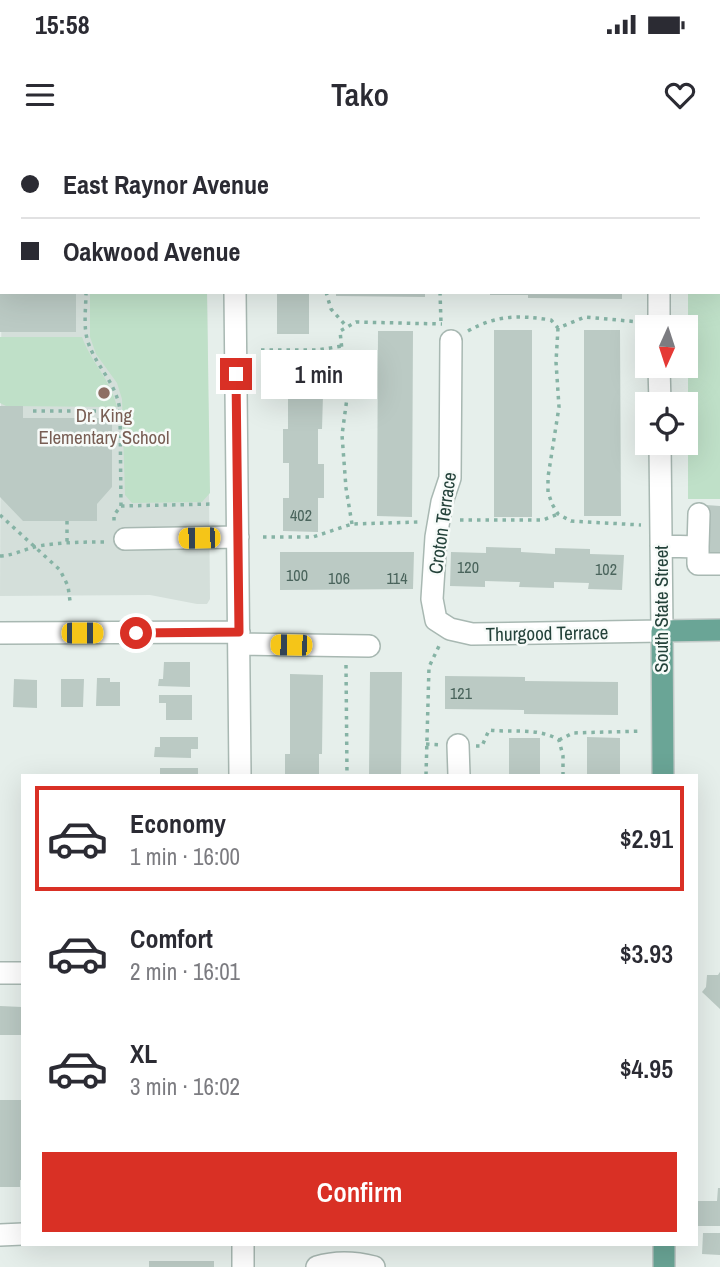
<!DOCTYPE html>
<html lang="en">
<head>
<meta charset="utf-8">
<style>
	:root { --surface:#fff; --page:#f7f7f7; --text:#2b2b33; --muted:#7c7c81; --line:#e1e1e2; --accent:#d93025 }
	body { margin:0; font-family:"Archivo Narrow",sans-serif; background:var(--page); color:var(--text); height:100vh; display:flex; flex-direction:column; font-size:26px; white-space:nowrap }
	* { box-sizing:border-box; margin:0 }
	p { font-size:23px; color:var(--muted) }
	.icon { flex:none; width:38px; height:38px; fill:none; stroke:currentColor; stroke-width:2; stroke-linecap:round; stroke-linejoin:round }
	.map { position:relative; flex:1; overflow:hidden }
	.drawer { position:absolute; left:21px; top:634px; width:677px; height:472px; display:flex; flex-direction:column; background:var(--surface); border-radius:0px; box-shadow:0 7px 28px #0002 }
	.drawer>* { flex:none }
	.top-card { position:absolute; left:0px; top:0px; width:721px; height:154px; box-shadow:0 7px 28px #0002; display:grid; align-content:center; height:154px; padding:0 21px; background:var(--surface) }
	.needle { width:46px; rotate:183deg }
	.controls { position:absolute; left:635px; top:175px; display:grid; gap:14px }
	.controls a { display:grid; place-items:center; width:63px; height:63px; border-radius:0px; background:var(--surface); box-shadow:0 7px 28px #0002; font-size:35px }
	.end { position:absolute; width:32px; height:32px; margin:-16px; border:9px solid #d93025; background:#fff; box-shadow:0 0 0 4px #fff }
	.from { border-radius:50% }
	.bubble { position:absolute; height:49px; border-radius:0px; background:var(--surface); box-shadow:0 7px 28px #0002; font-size:23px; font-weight:600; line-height:49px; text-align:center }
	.car { position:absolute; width:21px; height:42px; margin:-21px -10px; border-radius:9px; box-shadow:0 0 5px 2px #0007; background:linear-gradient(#f5c518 24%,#345 0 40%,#f5c518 0 76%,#345 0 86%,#f5c518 0) }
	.top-card b { display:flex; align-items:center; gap:24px; height:66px; font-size:26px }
	.top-card b+b { border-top:2px solid var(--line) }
	.top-card i { width:18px; height:18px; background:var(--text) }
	ul { padding:12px 0 0; list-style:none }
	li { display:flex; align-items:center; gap:21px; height:105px; margin:0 14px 10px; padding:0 7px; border:4px solid transparent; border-radius:0px }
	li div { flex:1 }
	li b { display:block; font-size:26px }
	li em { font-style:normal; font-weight:600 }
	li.current { border-color:var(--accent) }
	li>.icon { width:63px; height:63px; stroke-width:1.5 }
	.cta { display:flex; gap:14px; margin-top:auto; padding:14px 21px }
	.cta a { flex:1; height:80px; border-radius:0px; background:var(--accent); color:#fff; font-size:28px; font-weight:600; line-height:80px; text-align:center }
	.status { display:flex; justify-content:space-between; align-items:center; height:49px; padding:0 35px; background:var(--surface); direction:ltr }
	.status svg { height:19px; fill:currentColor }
	header { display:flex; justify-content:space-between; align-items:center; height:91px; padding:0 21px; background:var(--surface); font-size:32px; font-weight:600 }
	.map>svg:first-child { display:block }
</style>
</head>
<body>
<div class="status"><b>15:58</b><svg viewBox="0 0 49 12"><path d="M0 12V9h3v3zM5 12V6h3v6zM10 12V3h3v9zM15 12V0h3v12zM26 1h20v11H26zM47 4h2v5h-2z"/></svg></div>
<header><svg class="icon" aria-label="menu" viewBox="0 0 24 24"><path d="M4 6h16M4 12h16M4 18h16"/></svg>Tako<svg class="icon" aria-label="heart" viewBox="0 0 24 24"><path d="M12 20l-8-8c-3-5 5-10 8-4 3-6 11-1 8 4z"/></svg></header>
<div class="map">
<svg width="720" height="1127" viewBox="0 0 720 1127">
	<rect width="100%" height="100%" fill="#e6efeb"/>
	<path fill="#d4dfda" d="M2,42V152H207L210,459L207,464H197L150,455L0,456Z"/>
	<path fill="#bfe0c8" d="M688,0H720V359H688V152H719V2Z
		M90,152H207L210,353L202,362L132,363L125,355L122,259L117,243L96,214L90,197Z
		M0,197H82C91,222 111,240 117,267L6,266L0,263Z"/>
	<path fill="#bbcac4" d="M0,152H76V192H0Z
		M277,152H309V194H277Z
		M336,152H425V157L336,156Z
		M490,152H622V159L528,158V155H490Z
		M494,190H532V377H494Z
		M584,190H620L621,376H584Z
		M378,191H413L412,377L377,376Z
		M282,220H317V255H323L322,289H318V324H324V358H318V392L283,391V358H289V323H283V289H288V254H282Z
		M0,266H23V278H112V347L97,364V381H23L0,357Z
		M706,365L720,366V415L705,414Z
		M486,407L521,408V412L555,414V408L590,409V414L624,415L622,450L588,449L589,443L554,442V448L519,447L520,442L485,441V447L450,446L451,412L486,413Z
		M280,412H414L413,449L280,450Z
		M164,522H190V547L158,546L159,539H163Z
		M370,532H402L401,635H369Z
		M290,534L323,535L322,614H319V635H285V614H290Z
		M445,536L525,537V541L618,542V575L524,574V570L445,569Z
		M97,538H110V542H120V566H96Z
		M14,539L37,540V568L13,567Z
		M61,539H84L83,567H61Z
		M159,555H192V580H166V563H159Z
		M160,597H198V609H191V618L154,617L155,607H160Z
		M587,597L620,598V635H587Z
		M509,598H540V635H509Z
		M160,628H198V635H160Z
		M720,832V869L702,852L706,847L707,835H718Z
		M0,866L22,867L21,895H0Z
		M0,960H23V1040H20V1047H0Z
		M718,1048H720V1086H697V1061H717Z
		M703,1093H720V1115L702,1114Z
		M149,1121H214V1127H149Z"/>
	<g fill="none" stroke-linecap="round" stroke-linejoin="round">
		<g stroke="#a8b8b2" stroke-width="24">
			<path id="minor" d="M234,0V2
				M658,0V2
				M46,2L52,0
				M0,15L2,14
				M235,152L240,635
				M659,152V187
				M451,201L450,338L442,362L436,397L432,459L436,480L450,489L472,494L662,491L660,303
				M659,226L660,264
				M125,399L238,397
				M661,406L698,407V424H720
				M698,407L699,374
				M0,493L239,492
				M239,504L369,506
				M458,605L459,635
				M0,833H23
				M0,1095L23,1094
				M243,1127V1104
				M317,1127C336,1121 355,1122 374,1127"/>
		</g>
		<g stroke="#c2cac8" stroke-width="24">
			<path id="major" d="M663,635L662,491L720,490
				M664,1104V1127"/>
		</g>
		<path stroke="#86b3a5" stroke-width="3.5" stroke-dasharray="3.5 5" stroke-linecap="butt" d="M472,0V2
			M414,2L420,0
			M86,152C86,168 83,187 88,202C96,227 117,243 120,271
			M326,152L331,169L347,187
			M440,152L441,183
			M558,188L556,222L559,267L548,337V352L552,364L558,374L571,381L641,385
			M468,191C496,175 519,175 551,180L558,188L585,177L639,182
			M261,210H318L342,206
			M33,271H120L121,366L114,375V383
			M121,366L213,364
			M0,375L60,430L68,446L70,461
			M460,380H543L558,374
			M67,381V403
			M352,384L346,348L342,295L347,258L340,191L356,182L442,184
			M263,397H313L352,384L418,382
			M0,416C16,415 24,409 39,406C61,402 85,402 108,402
			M346,525L347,635
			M559,600L573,593L642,591
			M426,604L441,605
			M476,606H482L489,590C512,593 538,587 559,600L563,616V635
			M426,635L429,527L439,506
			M380,1104H398
			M465,1104H479"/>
		<use href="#minor" stroke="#fff" stroke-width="21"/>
		<use href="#major" stroke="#6aa596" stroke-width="21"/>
	</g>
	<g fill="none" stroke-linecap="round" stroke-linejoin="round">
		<path stroke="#d93025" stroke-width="9" d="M136,493L239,492L236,234"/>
	</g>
	<circle fill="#8d6e63" stroke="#f7fbf9" stroke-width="2.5" cx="104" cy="253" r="7"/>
	<g text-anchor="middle" stroke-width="5" stroke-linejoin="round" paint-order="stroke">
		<g font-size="16" fill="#4a645c">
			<text x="301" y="381">402</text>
			<text x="468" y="433">120</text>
			<text x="606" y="435">102</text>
			<text x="297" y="441">100</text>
			<text x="339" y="444">106</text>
			<text x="397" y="444">114</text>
			<text x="461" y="559">121</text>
		</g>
		<g font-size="19" fill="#785e54" stroke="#f7fbf9">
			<text x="104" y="282">Dr. King<tspan x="104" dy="22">Elementary School</tspan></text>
		</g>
		<g font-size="19" fill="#24423a" stroke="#f7fbf9">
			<text transform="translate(442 383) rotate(-82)" y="7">Croton Terrace</text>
			<text transform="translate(661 469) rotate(-90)" y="7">South State Street</text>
			<text transform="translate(547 493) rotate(-1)" y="7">Thurgood Terrace</text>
		</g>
	</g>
</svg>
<div class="controls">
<a><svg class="needle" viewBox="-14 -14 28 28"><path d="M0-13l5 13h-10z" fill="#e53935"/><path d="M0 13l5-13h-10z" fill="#7c7c81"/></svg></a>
<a><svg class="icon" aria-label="locate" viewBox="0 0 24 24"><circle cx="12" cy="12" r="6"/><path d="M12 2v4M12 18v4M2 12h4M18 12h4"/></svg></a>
</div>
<i class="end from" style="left:136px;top:493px"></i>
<i class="end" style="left:236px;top:234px"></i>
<div class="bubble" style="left:261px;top:210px;width:116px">1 min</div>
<i class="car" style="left:199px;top:398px;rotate:269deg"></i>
<i class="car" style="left:82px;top:493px;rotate:90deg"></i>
<i class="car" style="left:291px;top:505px;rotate:271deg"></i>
<div class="top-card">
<b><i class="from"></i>East Raynor Avenue</b>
<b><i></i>Oakwood Avenue</b>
</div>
<section class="drawer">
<ul>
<li class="current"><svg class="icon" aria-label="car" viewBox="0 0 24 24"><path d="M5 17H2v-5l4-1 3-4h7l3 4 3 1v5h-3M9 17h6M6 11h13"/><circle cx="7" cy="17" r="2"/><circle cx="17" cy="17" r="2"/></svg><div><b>Economy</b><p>1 min · 16:00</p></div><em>$2.91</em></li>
<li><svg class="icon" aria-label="car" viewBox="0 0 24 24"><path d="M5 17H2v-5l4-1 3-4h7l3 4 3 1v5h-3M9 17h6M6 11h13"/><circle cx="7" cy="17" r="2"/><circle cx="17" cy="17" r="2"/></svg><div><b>Comfort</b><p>2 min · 16:01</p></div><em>$3.93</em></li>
<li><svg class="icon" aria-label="car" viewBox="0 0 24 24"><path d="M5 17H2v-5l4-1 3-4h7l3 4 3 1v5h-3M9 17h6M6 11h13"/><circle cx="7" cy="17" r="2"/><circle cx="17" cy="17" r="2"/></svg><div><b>XL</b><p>3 min · 16:02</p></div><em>$4.95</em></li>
</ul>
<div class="cta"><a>Confirm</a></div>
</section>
</div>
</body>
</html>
